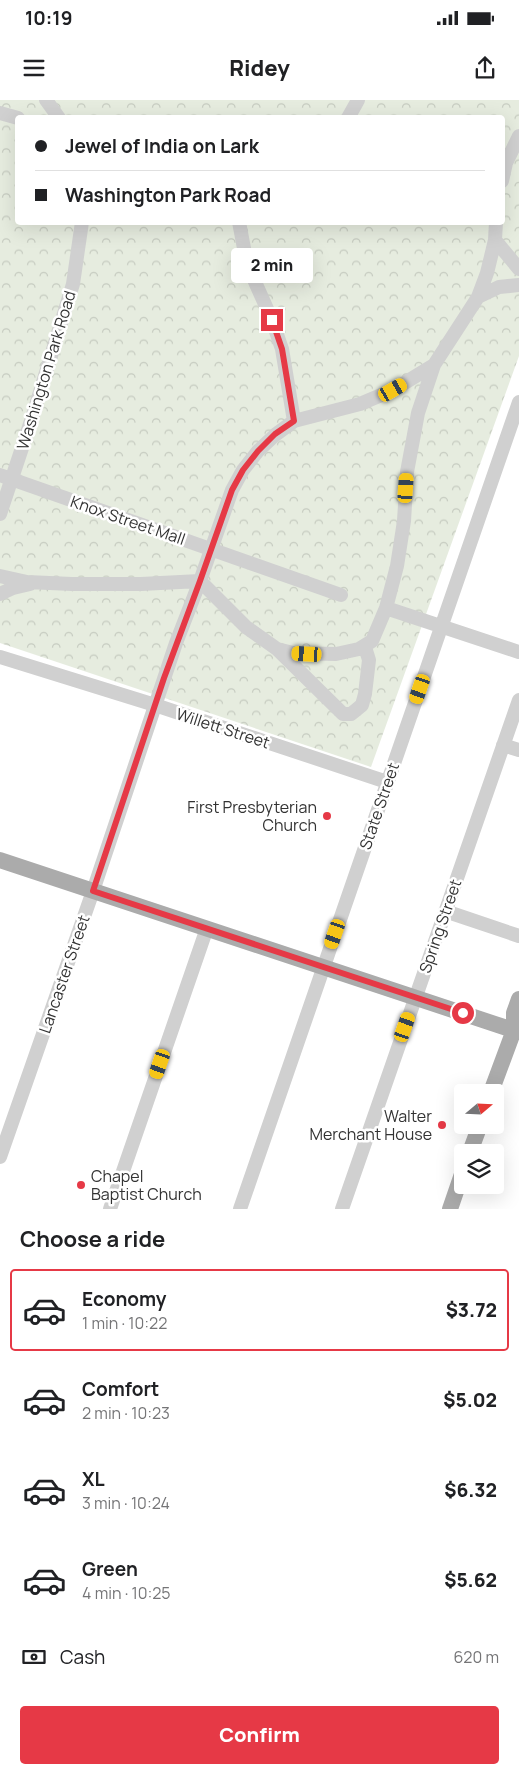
<!DOCTYPE html>
<html lang="en">
<head>
<meta charset="utf-8">
<style>
	:root { --surface:#fff; --page:#f6f6f6; --text:#202124; --muted:#757577; --line:#e0e0e0; --accent:#e63946 }
	body { margin:0; font-family:Manrope,sans-serif; background:var(--page); color:var(--text); height:100vh; display:flex; flex-direction:column; font-size:19px; white-space:nowrap }
	* { box-sizing:border-box; margin:0 }
	p { font-size:16px; color:var(--muted) }
	.icon { flex:none; width:28px; height:28px; fill:none; stroke:currentColor; stroke-width:2; stroke-linecap:round; stroke-linejoin:round }
	.map { position:relative; height:1109px; overflow:hidden }
	.panel { display:flex; flex-direction:column; background:var(--surface); flex:1 }
	.panel>* { flex:none }
	.banner { position:absolute; left:15px; top:15px; width:490px; height:110px; border-radius:5px; box-shadow:0 5px 20px #0002; display:grid; align-content:center; height:110px; padding:0 20px; background:var(--surface) }
	.needle { width:32px; rotate:71deg }
	.fabs { position:absolute; left:454px; top:984px; display:grid; gap:10px }
	.fabs a { display:grid; place-items:center; width:50px; height:50px; border-radius:5px; background:var(--surface); box-shadow:0 5px 20px #0002; font-size:25px }
	.end { position:absolute; width:22px; height:22px; margin:-11px; border:6px solid #e63946; background:#fff; box-shadow:0 0 0 2px #fff }
	.from { border-radius:50% }
	.bubble { position:absolute; height:35px; border-radius:5px; background:var(--surface); box-shadow:0 5px 20px #0002; font-size:16px; font-weight:800; line-height:35px; text-align:center }
	.car { position:absolute; width:15px; height:30px; margin:-15px -8px; border-radius:6px; box-shadow:0 0 4px 1px #0007; background:linear-gradient(#f5c518 24%,#345 0 40%,#f5c518 0 76%,#345 0 86%,#f5c518 0) }
	.banner b { display:flex; align-items:center; gap:18px; height:48px; font-size:19px }
	.banner b+b { border-top:1px solid var(--line) }
	.banner i { width:12px; height:12px; background:var(--text) }
	ul { padding:0; list-style:none }
	li { display:flex; align-items:center; gap:15px; height:82px; margin:0 10px 8px; padding:0 10px; border:2px solid transparent; border-radius:5px }
	li div { flex:1 }
	li b { display:block; font-size:19px }
	li em { font-style:normal; font-weight:800 }
	li.selected { border-color:var(--accent) }
	li>.icon { width:45px; height:45px; stroke-width:1.5 }
	h2 { padding:0 20px; font-size:22px; line-height:60px }
	.pay { display:flex; align-items:center; gap:12px; height:55px; padding:0 20px; font-size:19px }
	.pay p { margin-inline-start:auto }
	.cta { display:flex; gap:10px; margin-top:auto; padding:10px 20px }
	.cta a { flex:1; height:58px; border-radius:5px; background:var(--accent); color:#fff; font-size:20px; font-weight:800; line-height:58px; text-align:center }
	.status { display:flex; justify-content:space-between; align-items:center; height:35px; padding:0 25px; background:var(--surface); direction:ltr }
	.status svg { height:14px; fill:currentColor }
	header { display:flex; justify-content:space-between; align-items:center; height:65px; padding:0 20px; background:var(--surface); font-size:22px; font-weight:800 }
	.map>svg:first-child { display:block }
</style>
</head>
<body>
<div class="status"><b>10:19</b><svg viewBox="0 0 49 12"><path d="M0 12V9h3v3zM5 12V6h3v6zM10 12V3h3v9zM15 12V0h3v12zM26 1h20v11H26zM47 4h2v5h-2z"/></svg></div>
<header><svg class="icon" aria-label="menu" viewBox="0 0 24 24"><path d="M4 6h16M4 12h16M4 18h16"/></svg>Ridey<svg class="icon" aria-label="share" viewBox="0 0 24 24"><path d="M12 15V3M7 8l5-5 5 5M5 13v7h14v-7"/></svg></header>
<div class="map">
<svg width="519" height="1109" viewBox="0 0 519 1109">
	<defs>
		<pattern id="park-crowns" width="20" height="18" patternUnits="userSpaceOnUse" patternTransform="scale(1.25)"><rect width="20" height="18" fill="#e6ecdf"/><path d="M2 6a3 3 0 1 1 6 0M12 15a3 3 0 1 1 6 0" fill="none" stroke="#c6cbc0"/></pattern>
	</defs>
	<rect width="100%" height="100%" fill="#fff"/>
	<path fill="url(#park-crowns)" fill-rule="evenodd" d="M0,0H519V256L371,667L0,543ZM18,18H502V122H18Z"/>
	<g fill="none" stroke-linecap="round" stroke-linejoin="round">
		<path stroke="#d0d0d0" stroke-width="14" d="M46,0L59,18
			M0,13L18,18
			M348,18L358,0
			M502,81L506,63L519,36
			M239,122L247,164L272,220L282,249L294,321
			M496,122L495,140L519,169
			M478,197L499,187L519,185
			M0,375L341,495
			M0,414L33,315L73,184L82,122
			M0,476L27,482L72,484H141L200,481L246,527L277,549L293,553L336,554L359,549L372,541L386,508L397,466L404,421L407,372L418,313L434,265L478,197L487,173L495,140
			M0,494L13,488L30,484
			M386,508L519,552
			M278,550L343,614H351L356,610L362,605L365,594L369,560L365,547
			M0,557L155,605L387,682
			M503,645L519,650
			M445,811L519,836
			M0,1057L93,791L176,543L200,481L232,390L243,370L258,351L275,335L294,321L360,304L393,290L434,265
			M110,1109L207,828
			M240,1109L519,302
			M342,1109L519,600"/>
		<path stroke="#ababab" stroke-width="16" d="M0,760L519,932
			M491,992L514,930V913L519,899
			M470,1052L480,1025
			M450,1109L462,1074"/>
	</g>
	<g fill="none" stroke-linecap="round" stroke-linejoin="round">
		<path stroke="#e63946" stroke-width="6" d="M272,220L282,249L294,321L275,334L258,351L243,370L232,390L200,481L164,578L93,791L463,913"/>
	</g>
	<g fill="#e63946" stroke="#fff" stroke-width="2">
		<circle cx="327" cy="716" r="5"/>
		<circle cx="442" cy="1025" r="5"/>
		<circle cx="81" cy="1085" r="5"/>
	</g>
	<g text-anchor="middle" stroke-width="5" stroke-linejoin="round" paint-order="stroke">
		<g font-size="16" fill="#333" stroke="#fff">
			<text transform="translate(46 270) rotate(-73)" y="6">Washington Park Road</text>
			<text transform="translate(128 420) rotate(19)" y="6">Knox Street Mall</text>
			<text transform="translate(223 628) rotate(18)" y="6">Willett Street</text>
			<text transform="translate(379 706) rotate(-71)" y="6">State Street</text>
			<text transform="translate(440 826) rotate(-71)" y="6">Spring Street</text>
			<text transform="translate(64 874) rotate(-71)" y="6">Lancaster Street</text>
		</g>
		<g font-size="16" fill="#333" stroke="#fff" text-anchor="end">
			<text x="317" y="713">First Presbyterian<tspan x="317" dy="18">Church</tspan></text>
			<text x="432" y="1022">Walter<tspan x="432" dy="18">Merchant House</tspan></text>
			<text x="91" y="1082" text-anchor="start">Chapel<tspan x="91" dy="18">Baptist Church</tspan></text>
		</g>
	</g>
</svg>
<div class="fabs">
<a><svg class="needle" viewBox="-14 -14 28 28"><path d="M0-13l5 13h-10z" fill="#e53935"/><path d="M0 13l5-13h-10z" fill="#757577"/></svg></a>
<a><svg class="icon" aria-label="layers" viewBox="0 0 24 24"><path d="M12 4l9 5-9 5-9-5zM3 14l9 5 9-5"/></svg></a>
</div>
<i class="end from" style="left:463px;top:913px"></i>
<i class="end" style="left:272px;top:220px"></i>
<div class="bubble" style="left:231px;top:148px;width:82px">2 min</div>
<i class="car" style="left:393px;top:290px;rotate:60deg"></i>
<i class="car" style="left:406px;top:388px;rotate:4deg"></i>
<i class="car" style="left:307px;top:554px;rotate:273deg"></i>
<i class="car" style="left:420px;top:589px;rotate:199deg"></i>
<i class="car" style="left:335px;top:834px;rotate:199deg"></i>
<i class="car" style="left:405px;top:927px;rotate:19deg"></i>
<i class="car" style="left:160px;top:964px;rotate:199deg"></i>
<div class="banner">
<b><i class="from"></i>Jewel of India on Lark</b>
<b><i></i>Washington Park Road</b>
</div>
</div>
<section class="panel">
<h2>Choose a ride</h2>
<ul>
<li class="selected"><svg class="icon" aria-label="car" viewBox="0 0 24 24"><path d="M5 17H2v-5l4-1 3-4h7l3 4 3 1v5h-3M9 17h6M6 11h13"/><circle cx="7" cy="17" r="2"/><circle cx="17" cy="17" r="2"/></svg><div><b>Economy</b><p>1 min · 10:22</p></div><em>$3.72</em></li>
<li><svg class="icon" aria-label="car" viewBox="0 0 24 24"><path d="M5 17H2v-5l4-1 3-4h7l3 4 3 1v5h-3M9 17h6M6 11h13"/><circle cx="7" cy="17" r="2"/><circle cx="17" cy="17" r="2"/></svg><div><b>Comfort</b><p>2 min · 10:23</p></div><em>$5.02</em></li>
<li><svg class="icon" aria-label="car" viewBox="0 0 24 24"><path d="M5 17H2v-5l4-1 3-4h7l3 4 3 1v5h-3M9 17h6M6 11h13"/><circle cx="7" cy="17" r="2"/><circle cx="17" cy="17" r="2"/></svg><div><b>XL</b><p>3 min · 10:24</p></div><em>$6.32</em></li>
<li><svg class="icon" aria-label="car" viewBox="0 0 24 24"><path d="M5 17H2v-5l4-1 3-4h7l3 4 3 1v5h-3M9 17h6M6 11h13"/><circle cx="7" cy="17" r="2"/><circle cx="17" cy="17" r="2"/></svg><div><b>Green</b><p>4 min · 10:25</p></div><em>$5.62</em></li>
</ul>
<div class="pay"><svg class="icon" aria-label="cash" viewBox="0 0 24 24"><path d="M3 7h18v10H3z"/><circle cx="12" cy="12" r="2"/></svg>Cash<p>620 m</p></div>
<div class="cta"><a>Confirm</a></div>
</section>
</body>
</html>
